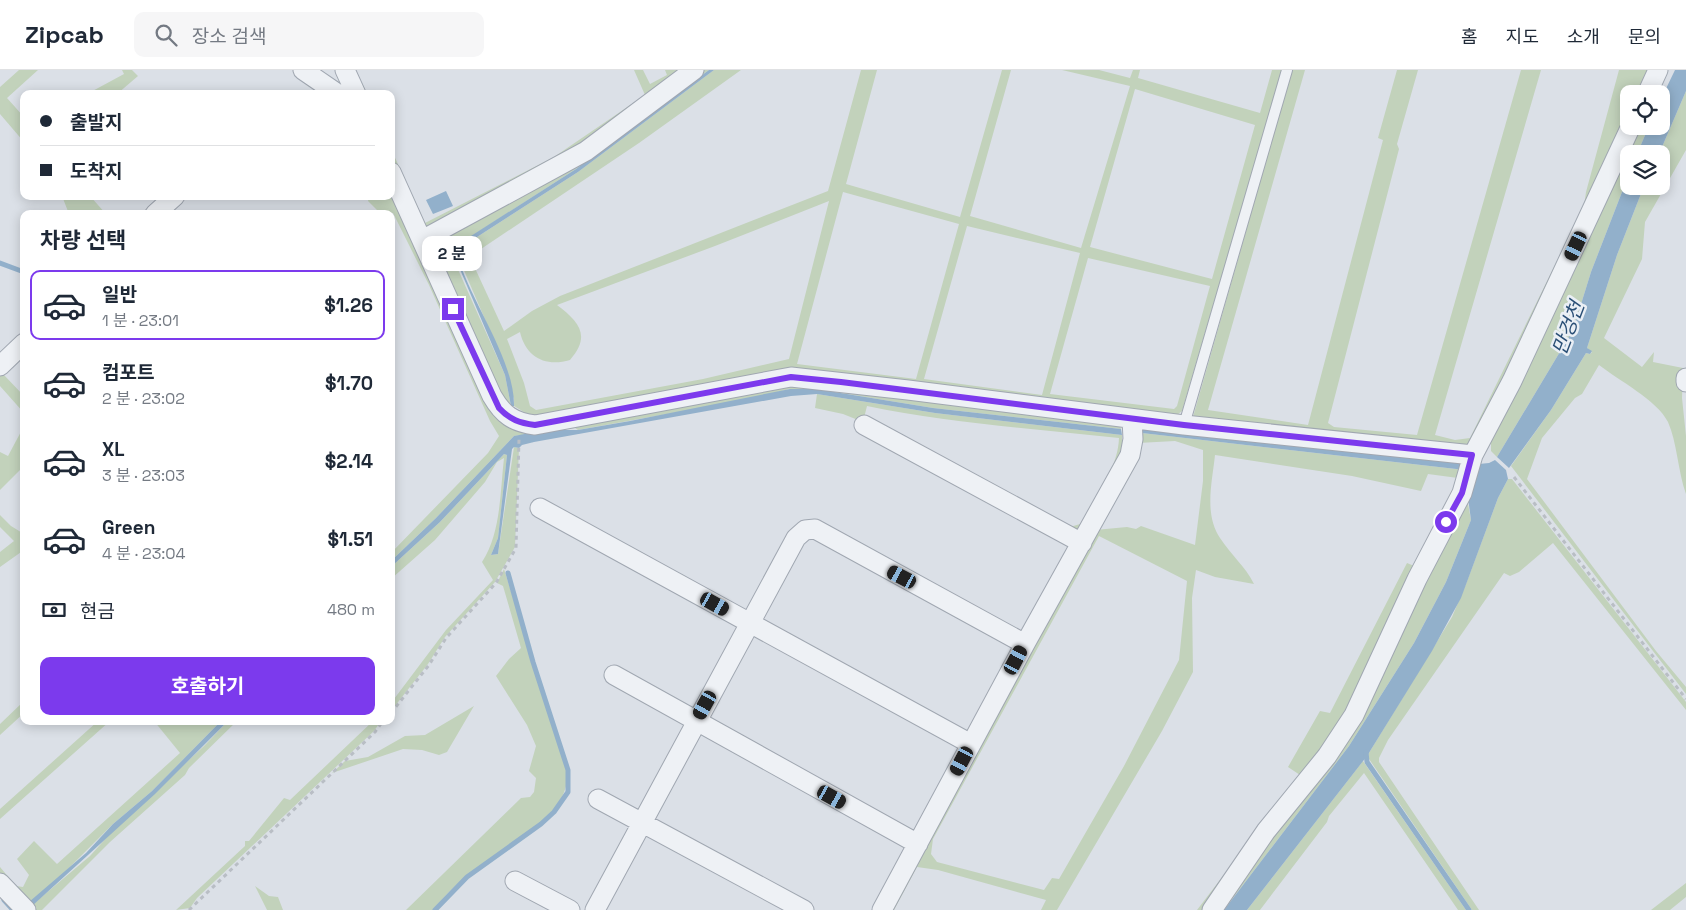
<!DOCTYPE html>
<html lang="ko">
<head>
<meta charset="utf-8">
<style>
	:root { --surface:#fff; --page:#f6f6f7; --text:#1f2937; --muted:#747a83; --line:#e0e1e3; --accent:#7c3aed }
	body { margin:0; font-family:"Space Grotesk","Noto Sans KR",sans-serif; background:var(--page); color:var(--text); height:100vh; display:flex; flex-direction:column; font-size:19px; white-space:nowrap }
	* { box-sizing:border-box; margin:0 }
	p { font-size:16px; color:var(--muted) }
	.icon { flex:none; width:28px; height:28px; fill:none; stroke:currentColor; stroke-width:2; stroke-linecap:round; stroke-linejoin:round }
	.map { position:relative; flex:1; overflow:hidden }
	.panel { position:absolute; left:20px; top:140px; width:375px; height:515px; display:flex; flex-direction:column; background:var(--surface); border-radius:10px; box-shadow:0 2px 12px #0003 }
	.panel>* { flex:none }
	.banner { position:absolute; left:20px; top:20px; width:375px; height:110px; border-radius:10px; box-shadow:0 2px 12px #0003; display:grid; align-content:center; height:110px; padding:0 20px; background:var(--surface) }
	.buttons { position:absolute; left:1620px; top:15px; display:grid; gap:10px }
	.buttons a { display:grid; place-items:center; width:50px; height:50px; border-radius:10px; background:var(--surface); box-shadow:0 2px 12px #0003; font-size:25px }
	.end { position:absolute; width:22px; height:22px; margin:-11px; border:6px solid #7c3aed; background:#fff; box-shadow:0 0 0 2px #fff }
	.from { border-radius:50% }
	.bubble { position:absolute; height:35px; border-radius:10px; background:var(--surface); box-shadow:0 2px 12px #0003; font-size:16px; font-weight:700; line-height:35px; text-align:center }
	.car { position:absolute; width:15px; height:30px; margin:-15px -8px; border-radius:6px; box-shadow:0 0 4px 1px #0007; background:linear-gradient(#222 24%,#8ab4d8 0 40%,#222 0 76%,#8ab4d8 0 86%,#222 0) }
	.banner b { display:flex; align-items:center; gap:18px; height:48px; font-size:19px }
	.banner b+b { border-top:1px solid var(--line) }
	.banner i { width:12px; height:12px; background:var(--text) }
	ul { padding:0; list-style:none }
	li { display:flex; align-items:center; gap:15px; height:70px; margin:0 10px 8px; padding:0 10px; border:2px solid transparent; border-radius:10px }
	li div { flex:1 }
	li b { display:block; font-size:19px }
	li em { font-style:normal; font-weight:700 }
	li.selected { border-color:var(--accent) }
	li>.icon { width:45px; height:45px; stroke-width:1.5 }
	h2 { padding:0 20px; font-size:22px; line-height:60px }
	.pay { display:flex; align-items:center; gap:12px; height:55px; padding:0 20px; font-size:19px }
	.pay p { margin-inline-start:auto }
	.primary-button { display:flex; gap:10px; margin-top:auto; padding:10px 20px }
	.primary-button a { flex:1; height:58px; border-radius:10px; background:var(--accent); color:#fff; font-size:20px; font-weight:700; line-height:58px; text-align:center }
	header { display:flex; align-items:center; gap:30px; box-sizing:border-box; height:70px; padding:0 25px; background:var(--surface); border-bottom:1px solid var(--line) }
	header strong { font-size:24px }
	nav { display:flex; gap:28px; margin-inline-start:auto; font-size:18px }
	.search { width:350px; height:45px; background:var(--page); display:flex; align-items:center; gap:12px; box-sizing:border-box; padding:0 18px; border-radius:10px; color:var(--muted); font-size:19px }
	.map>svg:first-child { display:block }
</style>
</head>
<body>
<header>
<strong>Zipcab</strong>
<div class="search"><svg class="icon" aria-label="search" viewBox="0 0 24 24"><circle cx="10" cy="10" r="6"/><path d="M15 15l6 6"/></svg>장소 검색</div>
<nav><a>홈</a><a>지도</a><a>소개</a><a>문의</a></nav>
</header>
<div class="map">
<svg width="1686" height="840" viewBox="0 0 1686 840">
	<rect width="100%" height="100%" fill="#dbe0e7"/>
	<path fill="#c2d2bb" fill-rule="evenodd" d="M19,0H38L7,28L24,47V72L0,44V17Z
		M122,0H132L138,6L117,24H87L124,4Z
		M634,0H643L650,14L667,5L665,0H684L553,95L427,159L420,154L391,89V79L425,153L554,87L645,25Z
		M701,0H709L576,99L461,173L453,183L456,195L505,305L511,336L498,323L439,189L442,170Z
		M714,0H741L639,73L481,179L473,187L474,196L504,261L532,241L560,226L828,121L861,0H877L846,114L960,147L1002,0H1011L970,146L1081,178L1130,16L1062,0H1099L1130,8L1133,0H1140L1138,8L1260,43L1272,0H1282L1182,341L1177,345L813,303L532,347L514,336V329L496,275L457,184L463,176L578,102ZM1135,19L1255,55L1212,209L1090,177ZM843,122L959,154L916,309L797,294ZM829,131L789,289L703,309L536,340L530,336L524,313L507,269L520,262C526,288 546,297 570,290C592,265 578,251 557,235L715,176ZM967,156L1080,183L1042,325L924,309ZM1088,188L1210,216L1177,336L1174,339L1050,324Z
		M1292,0H1305L1208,340L1308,355L1383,70L1378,68L1397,0H1418L1397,74L1399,79L1328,353L1334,357L1417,365L1521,0H1541L1435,365L1455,370L1470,368L1584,136L1586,122L1619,0H1654L1642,24H1629V52L1471,374L1463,377L1193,347Z
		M1686,21V80L1645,152L1642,189L1604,268L1642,297L1654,282L1653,292L1683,298L1682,328L1686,366V424C1678,402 1677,372 1668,352C1657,330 1618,310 1599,295L1582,324L1575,328L1542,368L1527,409L1656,581L1686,617V624L1511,396L1551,340L1586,283L1590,284L1592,282L1587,278L1617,185L1644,116H1661V84H1659Z
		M1634,56H1649L1637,84H1629V104L1591,202L1573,260L1497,387L1491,381V368Z
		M391,122L502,350L785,313L1120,356L1121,359L933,338L816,319H790L740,331L578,360L575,358L514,366L436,448L391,491V483L488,383L499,366L490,351L429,215L393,143L375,144L378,141L368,131L369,126H391Z
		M62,126H90L106,144H69Z
		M24,284L4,305L24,326V343L0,316V302Z
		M817,324L935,343L1122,365V386L1081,462L1067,458L1080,454L1084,449C1098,424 1118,397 1119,368C1035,359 949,353 867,336L863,352L843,344L815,338Z
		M24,356V396L0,420V382L8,386Z
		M1142,363L1465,400L1458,408L1428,404L1421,421L1352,406L1215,385C1212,413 1204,444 1220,468C1231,485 1245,496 1254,514L1215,507L1196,500L1192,528L1193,602L1162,661L1057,840H1041L1046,830L938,800L917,797L894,840H888L1095,460L1127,457L1136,459L1141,456L1195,475L1203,411V380L1175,371L1138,373ZM1099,466L1187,511L1179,590L1124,696L1059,809L1052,808L1044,820L937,792L931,784L933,769Z
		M514,377L519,378L515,477L495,512L445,567L428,594L391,641V633L446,560L493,510L482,492C501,463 500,423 504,388L497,392L485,412L435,470L391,509V497L440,452L504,384L507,385L498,468L491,485L498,484Z
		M1470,404L1468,434L1471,450L1446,512L1414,573L1349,676L1224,840H1214L1339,672Z
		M1508,409H1512L1686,632V640L1553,473L1519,502L1510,506L1504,503L1388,670L1379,688V692L1479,840H1472L1367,686L1452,547L1466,514L1498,428Z
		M0,445L11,456L24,464V480L0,497V482L14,471L0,457Z
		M1407,493L1419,498L1360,626L1208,840H1197L1300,705L1288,697L1320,641L1330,643Z
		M504,499L567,700C573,748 498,781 466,807C453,817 443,828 433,840H406L521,728L530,727L534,722L536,708L529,701L536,676L527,655L496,606L509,589L521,578L503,516L497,513Z
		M24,631V643L0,665V654Z
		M474,636L447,682L439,685L422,680L403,679L332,703L345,691L368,687L405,666L425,665Z
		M98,651H110L0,749V739Z
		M154,651H221L152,721L113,754L32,835L90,786L116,757L204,676L228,651H237L189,698L185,705L110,772L42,840H32L0,806V797L16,816L23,817L29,805L17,789L34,771L57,794L180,683Z
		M373,651H381L374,661L197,828L190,838L176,840L245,776V771H249L284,728L290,730Z
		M1363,691L1466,840H1458L1364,703L1329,746L1327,752L1260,840H1247Z
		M1686,813V827L1670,840H1651Z
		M255,816L269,826L278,827L283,840H267Z"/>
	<path fill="#92b0cb" d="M709,0H714L578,102L463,176L457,184C469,229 515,290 514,336H511L505,305L453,183L460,173L576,99Z
		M1675,0H1686V21L1659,84H1637L1649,56H1661V29Z
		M1629,104V116H1644L1617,185L1587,278L1592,281L1590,284L1586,283L1551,340L1509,398L1497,387L1573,260L1591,202Z
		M446,121L453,136L433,144L426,130Z
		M790,319H816L933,338L1121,359L1122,365L935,343L817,324L791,326L534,372L522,375L519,378L514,377L512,379L498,484L491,485L498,468L507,385L504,384L440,452L391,497V491L436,448L514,366L545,360H578L630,351Z
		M1143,359L1467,391L1465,400L1142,363Z
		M1495,390L1506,400L1508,409L1498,428L1461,528L1432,581L1367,686L1247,840H1224L1349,676L1414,573L1446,512L1471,450L1468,428L1479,394L1489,393Z
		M221,651H228L155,724L32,836L29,832L86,783L113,754L152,721Z"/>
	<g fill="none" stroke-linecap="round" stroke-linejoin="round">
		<path stroke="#92b0cb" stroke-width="5" d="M0,193L24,202
			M1366,682L1367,692L1469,840
			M4,830L13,840
			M435,840L467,807L541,754L554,742L568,722V700L533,592L508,503"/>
		<g stroke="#a0a7b1" stroke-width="12">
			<path id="lane" d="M1184,355L1287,0"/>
		</g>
		<g stroke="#a0a7b1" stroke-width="21">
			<path id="street" d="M303,0L338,24
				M345,0L356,24
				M1647,24L1658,0
				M391,102L492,326C503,345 513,352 535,355L791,307L908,320L1184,355L1473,385
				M155,144L175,126
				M422,170L586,81L694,0
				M0,296L24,273
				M1686,308V312
				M864,355L1082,473
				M540,438L971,674
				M614,605L918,774
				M598,729L804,840
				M515,811L570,840
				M0,813L26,840
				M595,840L796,468L805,460L815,459L1025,574
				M882,840L1025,574L1130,385L1133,369L1132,349
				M1212,840L1266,761L1327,686L1354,645L1417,509L1462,423L1473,385L1512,311L1631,56"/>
		</g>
		<path stroke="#b9bec5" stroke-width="3" stroke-dasharray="4 4" stroke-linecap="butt" d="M1514,407L1686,629
			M391,643L429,595L446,568L496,513L516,478L519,369
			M189,840L375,662L383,651"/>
		<use href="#lane" stroke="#eef1f5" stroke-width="10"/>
		<use href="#street" stroke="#eef1f5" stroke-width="19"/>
	</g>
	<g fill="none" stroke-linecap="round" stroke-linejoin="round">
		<path stroke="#7c3aed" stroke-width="6" d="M453,239L499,338C510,350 520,353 535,355L791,307L841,312L1184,355L1472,385L1462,423L1446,452"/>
	</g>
	<g text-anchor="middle" stroke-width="5" stroke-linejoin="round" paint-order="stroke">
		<g font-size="20" font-style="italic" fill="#2a4f76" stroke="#eaeff5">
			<text transform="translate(1568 258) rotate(-69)" y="7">만겅천</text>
		</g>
	</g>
</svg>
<div class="buttons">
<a><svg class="icon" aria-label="locate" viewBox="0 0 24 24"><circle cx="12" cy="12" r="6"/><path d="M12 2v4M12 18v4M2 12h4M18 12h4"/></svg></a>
<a><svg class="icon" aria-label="layers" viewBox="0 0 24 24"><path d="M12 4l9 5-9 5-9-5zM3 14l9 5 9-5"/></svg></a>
</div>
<i class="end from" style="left:1446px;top:452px"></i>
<i class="end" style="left:453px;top:239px"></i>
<div class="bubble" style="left:422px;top:166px;width:60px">2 분</div>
<i class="car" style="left:1576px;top:176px;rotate:205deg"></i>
<i class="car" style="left:902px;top:507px;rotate:298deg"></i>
<i class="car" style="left:715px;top:534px;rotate:119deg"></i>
<i class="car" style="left:1016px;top:590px;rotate:28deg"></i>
<i class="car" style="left:705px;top:635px;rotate:209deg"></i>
<i class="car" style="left:962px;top:691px;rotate:208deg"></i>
<i class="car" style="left:832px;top:727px;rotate:119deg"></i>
<div class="banner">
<b><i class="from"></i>출발지</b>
<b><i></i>도착지</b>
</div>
<section class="panel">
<h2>차량 선택</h2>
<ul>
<li class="selected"><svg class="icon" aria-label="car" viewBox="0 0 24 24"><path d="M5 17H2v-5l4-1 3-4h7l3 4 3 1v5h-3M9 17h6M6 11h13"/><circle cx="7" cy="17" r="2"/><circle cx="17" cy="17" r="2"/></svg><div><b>일반</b><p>1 분 · 23:01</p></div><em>$1.26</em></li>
<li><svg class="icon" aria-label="car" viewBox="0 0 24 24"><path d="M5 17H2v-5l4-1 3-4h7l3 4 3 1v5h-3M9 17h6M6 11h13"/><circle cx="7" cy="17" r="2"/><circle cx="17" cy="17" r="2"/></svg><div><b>컴포트</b><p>2 분 · 23:02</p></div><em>$1.70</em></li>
<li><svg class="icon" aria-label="car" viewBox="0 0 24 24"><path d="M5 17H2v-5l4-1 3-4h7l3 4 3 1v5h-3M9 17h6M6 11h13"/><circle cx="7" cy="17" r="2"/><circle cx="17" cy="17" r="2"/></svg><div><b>XL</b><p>3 분 · 23:03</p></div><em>$2.14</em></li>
<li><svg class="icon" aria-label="car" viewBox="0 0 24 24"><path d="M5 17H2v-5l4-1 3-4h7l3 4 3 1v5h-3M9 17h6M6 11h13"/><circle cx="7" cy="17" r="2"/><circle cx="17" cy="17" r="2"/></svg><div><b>Green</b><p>4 분 · 23:04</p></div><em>$1.51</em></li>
</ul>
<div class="pay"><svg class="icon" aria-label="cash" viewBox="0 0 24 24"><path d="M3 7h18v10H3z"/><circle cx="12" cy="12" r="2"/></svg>현금<p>480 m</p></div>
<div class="primary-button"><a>호출하기</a></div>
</section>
</div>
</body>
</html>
